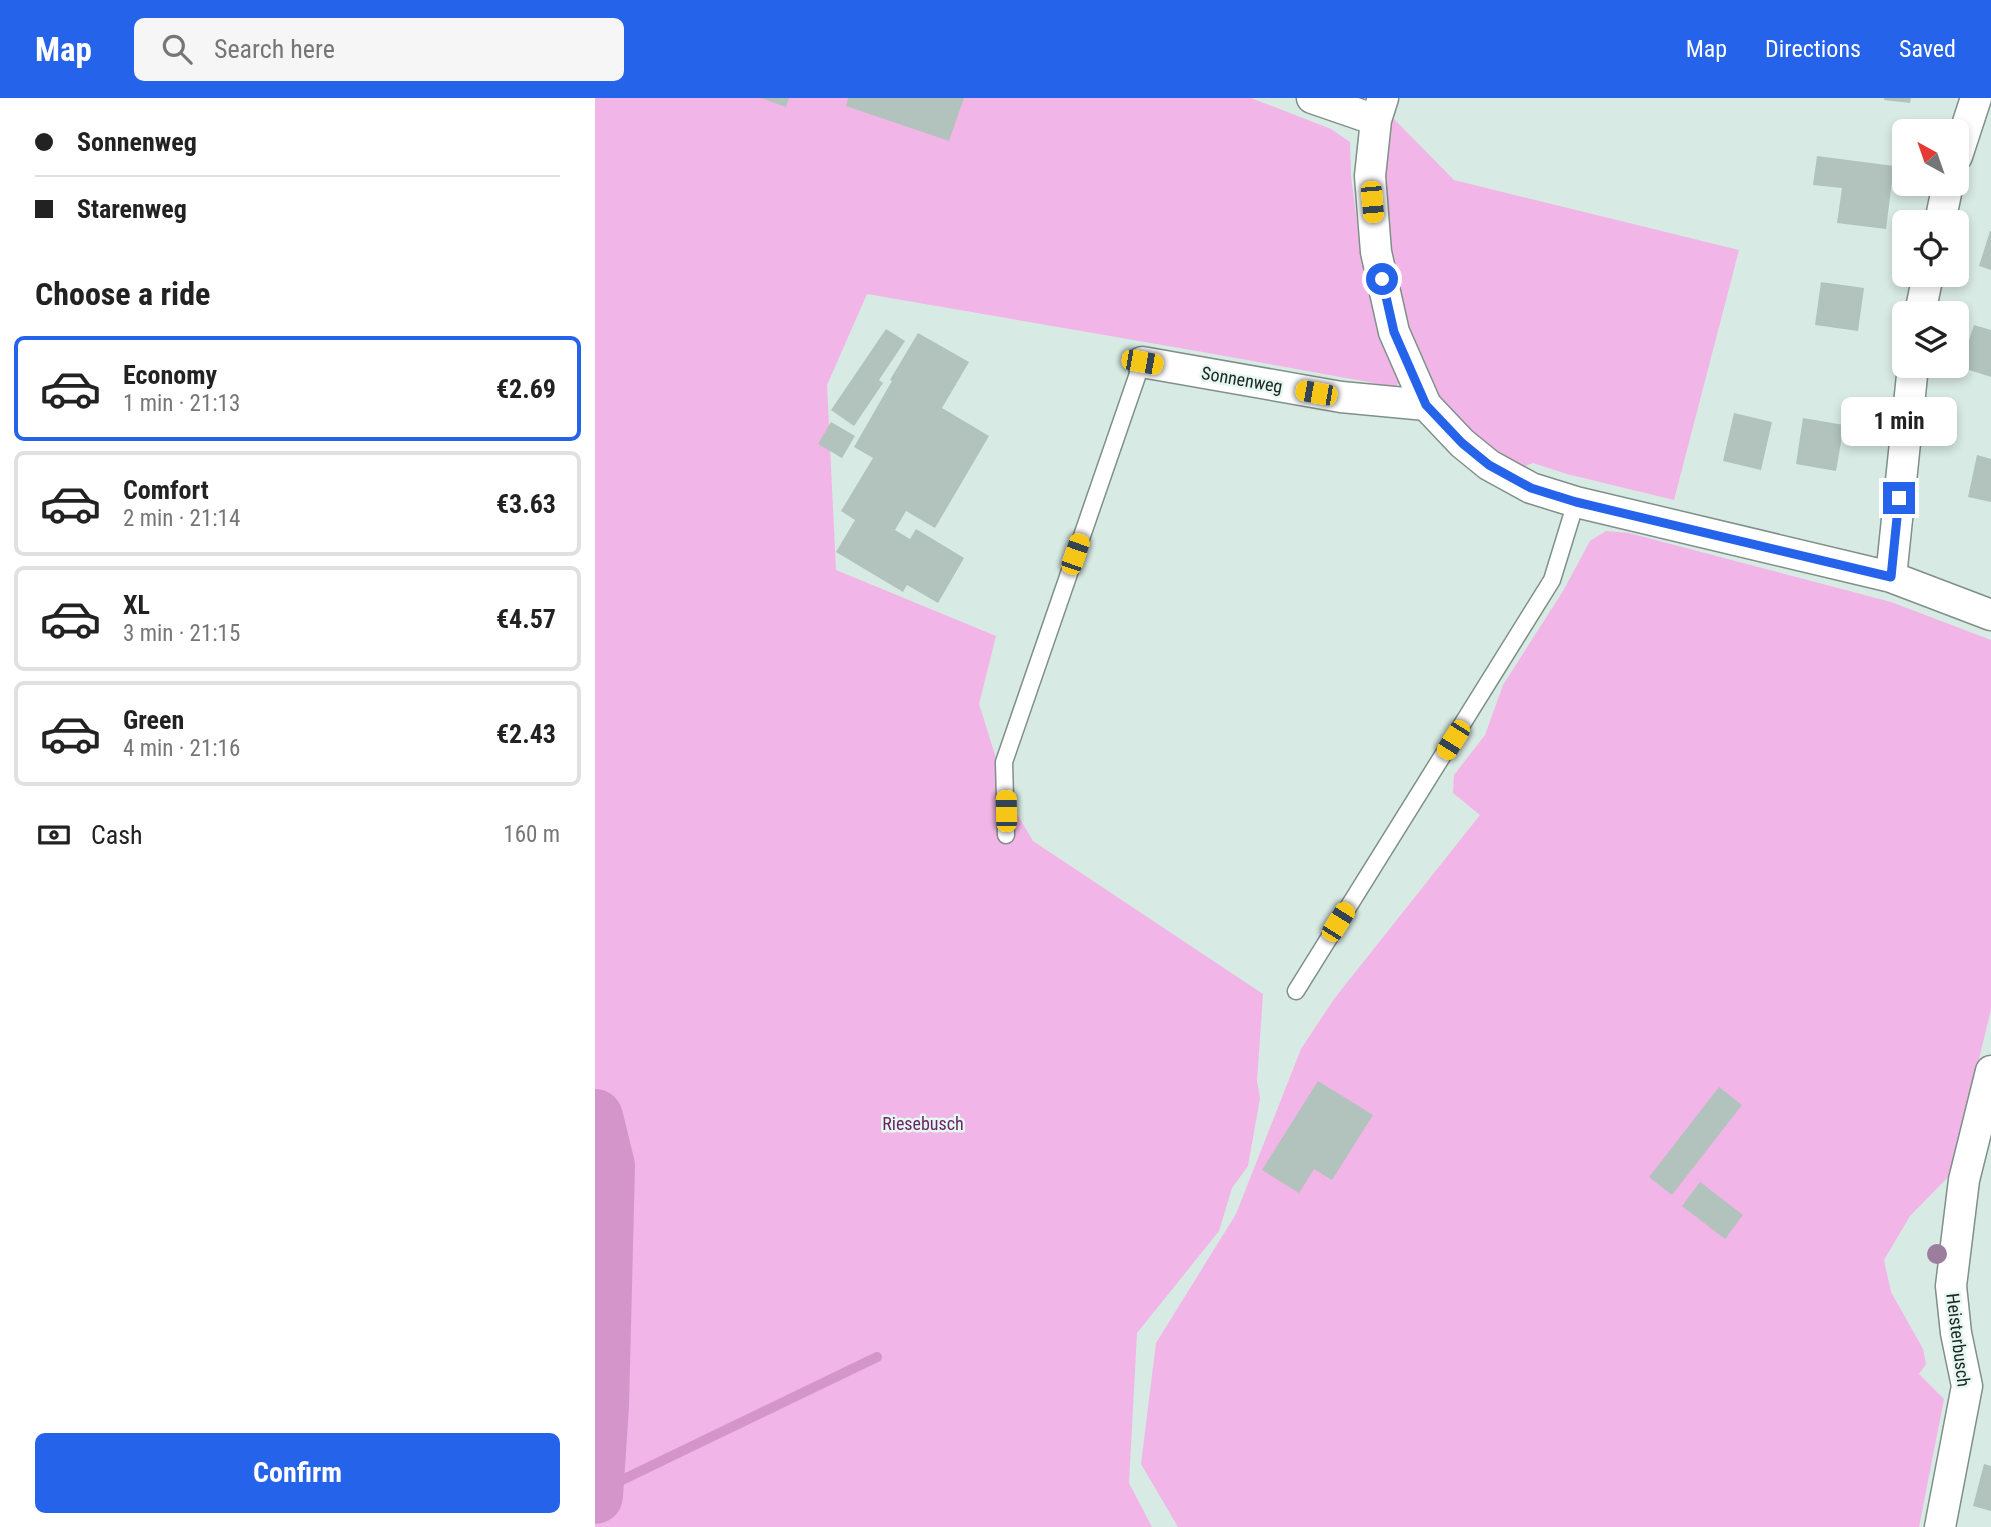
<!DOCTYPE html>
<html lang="en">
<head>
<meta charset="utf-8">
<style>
	:root { --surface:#fff; --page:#f6f6f6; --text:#222; --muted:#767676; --line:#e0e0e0; --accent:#2563eb }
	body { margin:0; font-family:"Roboto Condensed",sans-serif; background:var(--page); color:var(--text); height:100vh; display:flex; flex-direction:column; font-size:26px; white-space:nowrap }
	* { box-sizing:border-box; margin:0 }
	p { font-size:23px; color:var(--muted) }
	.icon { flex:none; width:38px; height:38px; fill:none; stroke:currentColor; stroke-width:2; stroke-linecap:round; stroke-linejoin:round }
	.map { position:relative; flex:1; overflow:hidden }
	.side { display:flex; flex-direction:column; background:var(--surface); width:595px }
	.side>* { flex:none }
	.banner { display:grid; align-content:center; height:154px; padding:0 35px; background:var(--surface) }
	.needle { width:46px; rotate:320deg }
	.controls { position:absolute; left:1297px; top:21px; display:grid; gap:14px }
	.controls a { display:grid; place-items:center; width:77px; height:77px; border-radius:10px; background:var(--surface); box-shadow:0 4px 10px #0003; font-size:35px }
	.end { position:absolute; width:32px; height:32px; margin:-16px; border:9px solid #2563eb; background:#fff; box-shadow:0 0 0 4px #fff }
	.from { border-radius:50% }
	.bubble { position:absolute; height:49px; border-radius:10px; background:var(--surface); box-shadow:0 4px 10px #0003; font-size:23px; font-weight:700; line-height:49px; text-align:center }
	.car { position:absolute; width:21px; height:42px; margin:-21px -10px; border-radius:9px; box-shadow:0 0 5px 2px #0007; background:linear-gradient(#f5c518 24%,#345 0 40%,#f5c518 0 76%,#345 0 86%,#f5c518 0) }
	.banner b { display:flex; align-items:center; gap:24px; height:66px; font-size:26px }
	.banner b+b { border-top:2px solid var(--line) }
	.banner i { width:18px; height:18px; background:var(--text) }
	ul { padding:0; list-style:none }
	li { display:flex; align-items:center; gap:21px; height:105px; margin:0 14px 10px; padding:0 21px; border:4px solid var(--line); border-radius:10px }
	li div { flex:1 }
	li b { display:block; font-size:26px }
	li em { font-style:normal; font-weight:700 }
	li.current { border-color:var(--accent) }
	li>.icon { width:63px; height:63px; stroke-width:1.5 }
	h2 { padding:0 35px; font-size:32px; line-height:84px }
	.pay { display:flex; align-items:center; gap:18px; height:77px; padding:0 35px; font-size:26px }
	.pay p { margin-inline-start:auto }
	.button { display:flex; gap:14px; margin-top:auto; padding:14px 35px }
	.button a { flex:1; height:80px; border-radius:10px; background:var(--accent); color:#fff; font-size:28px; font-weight:700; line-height:80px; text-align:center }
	header { display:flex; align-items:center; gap:42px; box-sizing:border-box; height:98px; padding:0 35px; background:var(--accent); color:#fff }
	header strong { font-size:33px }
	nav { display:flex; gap:38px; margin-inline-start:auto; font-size:24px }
	.search { width:490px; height:63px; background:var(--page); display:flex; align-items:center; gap:18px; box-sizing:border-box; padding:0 24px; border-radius:10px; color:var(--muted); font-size:26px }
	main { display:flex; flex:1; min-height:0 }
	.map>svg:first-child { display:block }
</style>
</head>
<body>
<header>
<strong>Map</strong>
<div class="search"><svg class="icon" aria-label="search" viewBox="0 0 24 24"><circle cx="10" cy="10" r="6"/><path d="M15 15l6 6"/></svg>Search here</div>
<nav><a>Map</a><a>Directions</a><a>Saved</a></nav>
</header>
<main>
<section class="side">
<div class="banner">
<b><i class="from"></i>Sonnenweg</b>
<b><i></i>Starenweg</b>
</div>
<h2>Choose a ride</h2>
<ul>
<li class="current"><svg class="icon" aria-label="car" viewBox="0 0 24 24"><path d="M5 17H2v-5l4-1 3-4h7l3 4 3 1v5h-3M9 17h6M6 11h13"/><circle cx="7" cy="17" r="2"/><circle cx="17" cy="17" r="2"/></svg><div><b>Economy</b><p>1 min · 21:13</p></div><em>€2.69</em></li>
<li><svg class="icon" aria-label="car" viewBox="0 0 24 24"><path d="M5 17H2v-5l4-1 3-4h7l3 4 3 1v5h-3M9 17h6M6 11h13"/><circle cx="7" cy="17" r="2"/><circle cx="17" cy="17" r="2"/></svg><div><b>Comfort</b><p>2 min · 21:14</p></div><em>€3.63</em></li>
<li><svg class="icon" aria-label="car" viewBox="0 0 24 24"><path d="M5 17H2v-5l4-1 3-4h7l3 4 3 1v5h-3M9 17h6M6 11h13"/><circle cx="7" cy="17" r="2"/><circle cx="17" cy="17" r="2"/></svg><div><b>XL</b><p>3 min · 21:15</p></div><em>€4.57</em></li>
<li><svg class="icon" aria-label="car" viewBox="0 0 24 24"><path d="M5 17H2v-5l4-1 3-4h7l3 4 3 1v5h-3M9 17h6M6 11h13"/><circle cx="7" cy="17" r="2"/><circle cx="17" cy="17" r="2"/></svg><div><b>Green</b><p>4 min · 21:16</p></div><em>€2.43</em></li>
</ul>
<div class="pay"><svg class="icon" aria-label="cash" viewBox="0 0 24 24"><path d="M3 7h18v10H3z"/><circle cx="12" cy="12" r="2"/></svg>Cash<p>160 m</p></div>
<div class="button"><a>Confirm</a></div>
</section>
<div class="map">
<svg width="1396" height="1429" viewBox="0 0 1396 1429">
	<rect width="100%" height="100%" fill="#d8eae4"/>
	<path fill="#f2b5e7" d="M0,0H656L736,31L755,44L756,78L766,156L786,242L804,283L801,289L602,253L272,196L232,287L241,472L401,538L384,606L415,704L438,743L668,896L662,983L665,1000L653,1068L637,1090L624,1133L542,1235L534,1385L557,1429H0Z
		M796,18L859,82L1144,152L1079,402L972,376L938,365L922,371L882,341L840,299L812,233L796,154L789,75Z
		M1011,433L1034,435L1296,504L1396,542V911L1357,1075L1315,1118L1289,1162L1296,1194L1328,1251L1331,1266L1324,1276L1349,1301L1324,1429H583L546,1366L561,1245L641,1116L706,951L739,901L885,717L858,695L859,677L890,637L908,587L968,493L995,443Z"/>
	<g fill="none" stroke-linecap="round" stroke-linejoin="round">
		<path stroke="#d495ca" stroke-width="10" d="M0,1395L282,1259"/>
		<path stroke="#d495ca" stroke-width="56" d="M0,1019L12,1068L6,1308L0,1398"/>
	</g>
	<path fill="#b1c3bc" d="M166,0H194L191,9Z
		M253,0H369L354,43L251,8Z
		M1289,0H1316L1315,5L1289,2Z
		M1222,58L1299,68L1291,131L1242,125L1247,90L1218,87Z
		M1395,133H1396V172L1384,168Z
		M1226,184L1269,190L1263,233L1220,227Z
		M1379,227L1396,232V279L1365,269Z
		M291,231L310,243L284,282L288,285L259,328L236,312Z
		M323,235L374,264L347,310L394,338L340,430L311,413L300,432L315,441L321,431L369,460L343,505L312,487L308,494L241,454L260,422L246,413L278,360L259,349L297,283L295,282Z
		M1139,315L1177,324L1166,372L1128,363Z
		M1208,320L1249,327L1241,373L1201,366Z
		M236,324L260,338L247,360L223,346Z
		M1382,357L1396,361V404L1373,399Z
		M723,983L778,1017L737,1082L719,1071L704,1095L667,1072Z
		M1124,989L1147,1007L1077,1097L1054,1079Z
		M1105,1084L1148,1117L1130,1141L1087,1108Z
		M1389,1366L1396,1368V1413L1378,1408Z"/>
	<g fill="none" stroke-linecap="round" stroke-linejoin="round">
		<g stroke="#7f8f8a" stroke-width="19">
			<path id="service" d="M411,737L409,664L547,264
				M701,893L957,482L981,404"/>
		</g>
		<g stroke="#7f8f8a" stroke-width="33">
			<path id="minor" d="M717,0L781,22
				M788,0L781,22L775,78L781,154L799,234L831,307L867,345L894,367L936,390L981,404L1296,479L1396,517
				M1362,58L1381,0
				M1345,124L1353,86
				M1325,215L1333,177
				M547,264L746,299L831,307
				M1296,479L1318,268
				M1345,1429L1372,1288L1361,1235L1356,1188L1369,1082L1396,973"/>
		</g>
		<use href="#service" stroke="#fff" stroke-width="16"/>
		<use href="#minor" stroke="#fff" stroke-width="30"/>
	</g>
	<circle fill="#9d7d9e" cx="1342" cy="1156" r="10"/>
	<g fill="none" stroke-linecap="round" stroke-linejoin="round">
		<path stroke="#2563eb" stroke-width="9" d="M787,181L799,234L831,307L867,345L894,367L936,390L981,404L1296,479L1304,400"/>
	</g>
	<g text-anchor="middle" stroke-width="5" stroke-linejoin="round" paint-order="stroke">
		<g font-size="18" fill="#1d2422" stroke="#e5f7f1">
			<text transform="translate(647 282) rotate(10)" y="6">Sonnenweg</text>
			<text transform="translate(1363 1242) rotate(83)" y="6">Heisterbusch</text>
		</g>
		<g font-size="18" fill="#6c2365" stroke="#e5f7f1">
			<text x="328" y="1032">Riesebusch</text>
		</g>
	</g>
</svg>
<div class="controls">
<a><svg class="needle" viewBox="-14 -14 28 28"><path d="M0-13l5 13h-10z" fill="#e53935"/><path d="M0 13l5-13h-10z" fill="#767676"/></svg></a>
<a><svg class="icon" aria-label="locate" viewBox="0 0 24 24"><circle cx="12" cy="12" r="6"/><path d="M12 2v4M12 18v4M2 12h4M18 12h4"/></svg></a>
<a><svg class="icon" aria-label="layers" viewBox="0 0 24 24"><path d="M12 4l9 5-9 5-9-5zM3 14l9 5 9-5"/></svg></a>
</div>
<i class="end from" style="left:787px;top:181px"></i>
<i class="end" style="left:1304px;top:400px"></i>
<div class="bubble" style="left:1246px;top:299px;width:116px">1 min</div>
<i class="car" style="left:777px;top:104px;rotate:175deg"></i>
<i class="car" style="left:547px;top:264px;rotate:100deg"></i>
<i class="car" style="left:721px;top:295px;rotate:280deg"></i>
<i class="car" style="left:480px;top:456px;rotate:19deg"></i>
<i class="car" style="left:858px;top:642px;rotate:212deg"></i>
<i class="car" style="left:411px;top:713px;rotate:359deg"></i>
<i class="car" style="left:743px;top:824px;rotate:32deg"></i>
</div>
</main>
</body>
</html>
